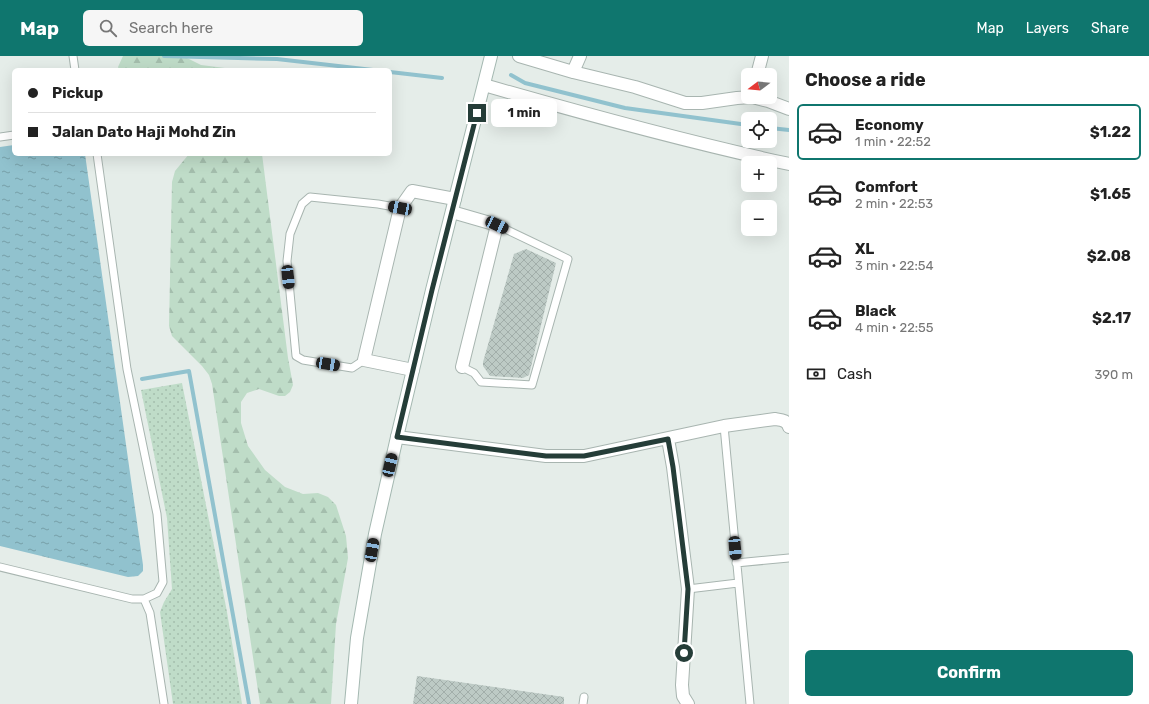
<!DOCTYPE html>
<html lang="en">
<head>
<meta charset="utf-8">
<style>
	:root { --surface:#fff; --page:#f6f6f6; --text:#222; --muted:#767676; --line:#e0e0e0; --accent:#0f766e }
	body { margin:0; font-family:Rubik,sans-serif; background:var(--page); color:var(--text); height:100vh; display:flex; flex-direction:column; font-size:15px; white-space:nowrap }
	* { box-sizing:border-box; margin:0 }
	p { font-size:13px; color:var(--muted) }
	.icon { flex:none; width:22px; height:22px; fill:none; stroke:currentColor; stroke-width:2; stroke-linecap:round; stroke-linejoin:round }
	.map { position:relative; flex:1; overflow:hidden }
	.drawer { display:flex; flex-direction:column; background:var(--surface); width:360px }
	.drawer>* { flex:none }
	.top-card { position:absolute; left:12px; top:12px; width:380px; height:88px; border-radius:6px; box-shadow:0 4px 16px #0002; display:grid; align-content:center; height:88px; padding:0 16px; background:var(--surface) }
	.needle { width:26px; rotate:254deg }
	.controls { position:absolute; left:741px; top:12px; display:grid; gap:8px }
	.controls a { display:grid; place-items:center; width:36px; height:36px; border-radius:6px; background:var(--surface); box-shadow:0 4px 16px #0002; font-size:20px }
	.end { position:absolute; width:18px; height:18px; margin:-9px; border:5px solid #253d38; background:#fff; box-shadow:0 0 0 2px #fff }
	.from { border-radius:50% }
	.bubble { position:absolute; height:28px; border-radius:6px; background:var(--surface); box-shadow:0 4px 16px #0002; font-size:13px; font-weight:700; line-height:28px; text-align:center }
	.car { position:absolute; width:12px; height:24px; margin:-12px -6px; border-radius:5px; box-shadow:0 0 3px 1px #0007; background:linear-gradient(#222 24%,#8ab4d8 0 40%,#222 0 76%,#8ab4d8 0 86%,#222 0) }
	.top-card b { display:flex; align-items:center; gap:14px; height:38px; font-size:15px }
	.top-card b+b { border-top:1px solid var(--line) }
	.top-card i { width:10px; height:10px; background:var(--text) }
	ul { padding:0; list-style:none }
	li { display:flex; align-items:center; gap:12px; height:56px; margin:0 8px 6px; padding:0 8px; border:2px solid transparent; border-radius:6px }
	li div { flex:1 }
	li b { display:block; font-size:15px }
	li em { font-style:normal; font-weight:700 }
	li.on { border-color:var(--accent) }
	li>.icon { width:36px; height:36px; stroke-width:1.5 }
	h2 { padding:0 16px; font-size:18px; line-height:48px }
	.pay { display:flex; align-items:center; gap:10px; height:44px; padding:0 16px; font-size:15px }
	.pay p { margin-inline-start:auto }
	.primary-button { display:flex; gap:8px; margin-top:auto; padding:8px 16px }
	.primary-button a { flex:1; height:46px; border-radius:6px; background:var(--accent); color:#fff; font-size:16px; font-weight:700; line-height:46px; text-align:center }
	header { display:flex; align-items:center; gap:24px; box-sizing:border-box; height:56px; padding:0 20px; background:var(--accent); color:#fff }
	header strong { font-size:19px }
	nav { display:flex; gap:22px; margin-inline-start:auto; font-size:14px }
	.search { width:280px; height:36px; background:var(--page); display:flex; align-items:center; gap:10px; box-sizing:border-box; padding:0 14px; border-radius:6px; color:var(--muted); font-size:15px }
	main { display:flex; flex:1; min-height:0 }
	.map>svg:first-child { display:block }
</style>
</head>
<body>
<header>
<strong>Map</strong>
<div class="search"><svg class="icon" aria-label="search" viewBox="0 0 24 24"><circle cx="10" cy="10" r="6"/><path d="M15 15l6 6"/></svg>Search here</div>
<nav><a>Map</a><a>Layers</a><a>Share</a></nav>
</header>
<main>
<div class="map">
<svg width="789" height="648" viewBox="0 0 789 648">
	<defs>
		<pattern id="grass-dots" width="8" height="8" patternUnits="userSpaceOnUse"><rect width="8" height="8" fill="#bfdcc8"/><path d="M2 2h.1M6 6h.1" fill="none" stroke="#a4bead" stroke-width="1.8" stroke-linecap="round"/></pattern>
		<pattern id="forest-firs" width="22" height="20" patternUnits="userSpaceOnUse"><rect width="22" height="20" fill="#bfdcc8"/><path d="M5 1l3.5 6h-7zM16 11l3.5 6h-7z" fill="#a4bead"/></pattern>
		<pattern id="water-ripples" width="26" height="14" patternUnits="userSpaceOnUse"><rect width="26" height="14" fill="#91c2ce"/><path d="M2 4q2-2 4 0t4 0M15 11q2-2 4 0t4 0" fill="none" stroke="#769fa8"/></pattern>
		<pattern id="building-cross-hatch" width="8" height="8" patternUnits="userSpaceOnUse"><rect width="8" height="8" fill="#bdcac5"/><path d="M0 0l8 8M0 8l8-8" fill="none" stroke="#a2aeaa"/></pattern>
	</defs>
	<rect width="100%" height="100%" fill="#e5ede9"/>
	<path fill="url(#grass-dots)" d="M182,327L227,556L242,648H173L160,556L164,546L172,533L167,462L141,334Z"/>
	<path fill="url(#forest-firs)" d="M123,0H183L201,9L241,14H119L118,11Z
		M189,98H262L288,302L293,329L290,336L285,340H279L259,333L247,337L241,346V367L248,390L265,414L285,431L303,438L318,437L328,441L336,449L346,480L348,502L336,568L331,648H260L212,328L209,319L202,310L172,280L169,270L172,126L175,115Z"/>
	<path fill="url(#water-ripples)" d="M14,89V98H85L143,509V515L138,520L128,521L0,490V91Z"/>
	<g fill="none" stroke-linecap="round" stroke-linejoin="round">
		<path stroke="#91c2ce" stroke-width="4" d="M164,0L277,3L373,14
			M390,16L442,22
			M511,19L525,27L625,52L748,69
			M770,72L789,74
			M142,323L189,315L249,648"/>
	</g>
	<path fill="url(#building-cross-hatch)" d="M526,193L556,207L529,319L523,322L490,320L483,310V306L514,198Z
		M417,620L564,641V648H413Z"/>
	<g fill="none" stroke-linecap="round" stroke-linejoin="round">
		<g stroke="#a8b5b0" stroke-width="9">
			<path id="lane" d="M73,0L75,14
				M0,81L14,79
				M364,304L352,312L303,304L296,300L287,205L290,178L302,148L310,141L378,148L400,152
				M462,311L474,317L481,326L532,329L568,203L497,169
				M724,370L750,648
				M736,507L789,502
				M0,511L132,543H144L157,537L163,526L157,458L127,313L97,98
				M688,533L738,527
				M144,543L150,557L164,648
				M583,648L584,641"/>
		</g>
		<g stroke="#a8b5b0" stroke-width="14">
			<path id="street" d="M519,0L573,16L635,31L685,47H702L737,42L752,41L768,45L789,53
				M573,16L580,0
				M757,19L762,0
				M484,29C585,58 686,86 789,108
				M452,156L497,169L462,311
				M413,314L364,304L400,152L412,135L455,143
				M397,381L546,400H584L724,370L775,363C781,364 787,364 789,371
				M668,383L673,411L688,533L682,629L683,640L688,648"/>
		</g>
		<g stroke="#a4b8b1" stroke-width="14">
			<path id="secondary" d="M351,648L357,582L375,478L397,381L432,234L491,0"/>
		</g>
		<use href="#lane" stroke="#fff" stroke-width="7"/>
		<use href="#street" stroke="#fff" stroke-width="12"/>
		<use href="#secondary" stroke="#fff" stroke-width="12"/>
	</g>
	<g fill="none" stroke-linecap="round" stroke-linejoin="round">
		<path stroke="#253d38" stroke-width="5" d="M477,57L432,234L397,381L546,400H584L668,383L673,411L688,533L684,597"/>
	</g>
</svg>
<div class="controls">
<a><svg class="needle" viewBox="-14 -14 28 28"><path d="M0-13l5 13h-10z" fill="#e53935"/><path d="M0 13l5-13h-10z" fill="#767676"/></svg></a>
<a><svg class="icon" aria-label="locate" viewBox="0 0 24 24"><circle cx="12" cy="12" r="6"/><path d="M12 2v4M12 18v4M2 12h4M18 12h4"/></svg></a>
<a>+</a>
<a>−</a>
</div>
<i class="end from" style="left:684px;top:597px"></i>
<i class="end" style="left:477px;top:57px"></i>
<div class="bubble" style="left:491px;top:43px;width:66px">1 min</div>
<i class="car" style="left:400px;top:152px;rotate:281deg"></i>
<i class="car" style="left:497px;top:169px;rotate:115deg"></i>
<i class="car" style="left:288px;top:221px;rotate:174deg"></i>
<i class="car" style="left:328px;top:308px;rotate:99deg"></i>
<i class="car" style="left:390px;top:409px;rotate:13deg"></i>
<i class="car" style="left:735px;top:492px;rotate:175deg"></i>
<i class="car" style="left:372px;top:494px;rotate:10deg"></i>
<div class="top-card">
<b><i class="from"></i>Pickup</b>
<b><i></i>Jalan Dato Haji Mohd Zin</b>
</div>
</div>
<section class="drawer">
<h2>Choose a ride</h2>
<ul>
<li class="on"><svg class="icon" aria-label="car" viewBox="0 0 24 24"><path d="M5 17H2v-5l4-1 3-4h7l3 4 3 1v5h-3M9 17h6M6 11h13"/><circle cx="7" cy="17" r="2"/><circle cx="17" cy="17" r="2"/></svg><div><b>Economy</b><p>1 min · 22:52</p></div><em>$1.22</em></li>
<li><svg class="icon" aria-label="car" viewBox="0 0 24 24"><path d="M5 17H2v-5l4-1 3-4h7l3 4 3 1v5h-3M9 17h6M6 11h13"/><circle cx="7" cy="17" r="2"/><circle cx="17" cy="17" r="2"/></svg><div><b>Comfort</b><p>2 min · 22:53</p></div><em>$1.65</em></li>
<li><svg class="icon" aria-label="car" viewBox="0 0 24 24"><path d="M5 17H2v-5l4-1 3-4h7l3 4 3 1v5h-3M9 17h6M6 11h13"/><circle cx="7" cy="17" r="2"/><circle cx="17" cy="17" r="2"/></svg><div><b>XL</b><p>3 min · 22:54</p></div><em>$2.08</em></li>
<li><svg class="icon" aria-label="car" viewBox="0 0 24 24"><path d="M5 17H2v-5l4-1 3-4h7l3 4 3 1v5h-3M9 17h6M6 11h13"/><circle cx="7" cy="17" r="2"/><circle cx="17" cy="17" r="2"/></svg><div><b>Black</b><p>4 min · 22:55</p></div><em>$2.17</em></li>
</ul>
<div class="pay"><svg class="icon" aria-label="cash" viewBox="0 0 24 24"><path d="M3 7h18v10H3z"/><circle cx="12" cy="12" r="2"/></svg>Cash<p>390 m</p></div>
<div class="primary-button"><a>Confirm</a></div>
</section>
</main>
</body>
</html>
